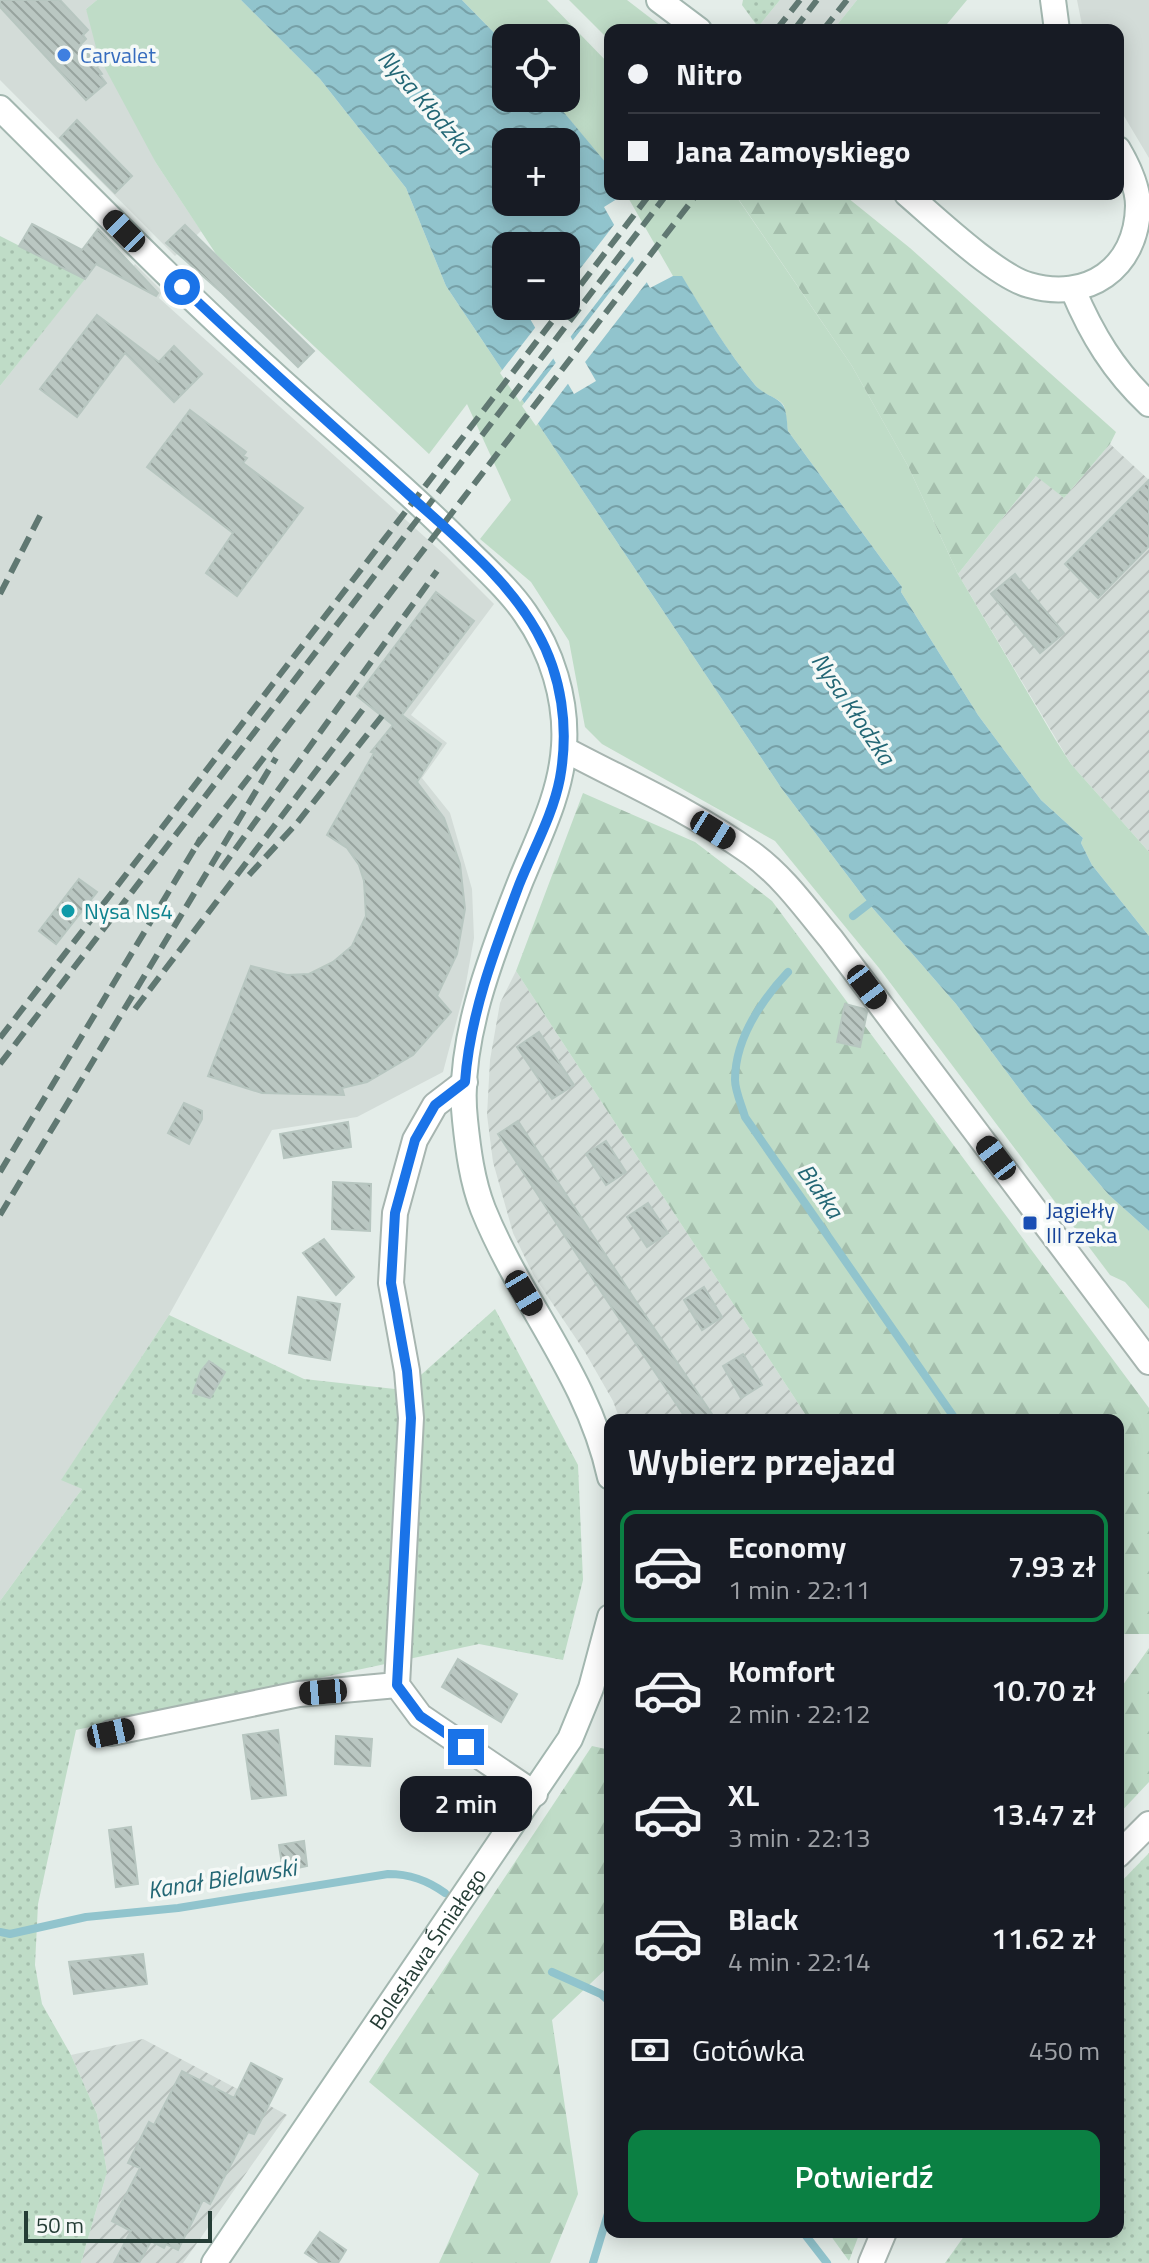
<!DOCTYPE html>
<html lang="pl">
<head>
<meta charset="utf-8">
<style>
	:root { --surface:#171b24; --page:#242831; --text:#f1f3f6; --muted:#9ea1a6; --line:#363941; --accent:#0b8043 }
	body { margin:0; font-family:"Titillium Web",sans-serif; background:var(--page); color:var(--text); height:100vh; display:flex; flex-direction:column; font-size:30px; white-space:nowrap }
	* { box-sizing:border-box; margin:0 }
	p { font-size:26px; color:var(--muted) }
	.icon { flex:none; width:44px; height:44px; fill:none; stroke:currentColor; stroke-width:2; stroke-linecap:round; stroke-linejoin:round }
	.map { position:relative; flex:1; overflow:hidden }
	.drawer { position:absolute; left:604px; top:1414px; width:520px; height:824px; display:flex; flex-direction:column; background:var(--surface); border-radius:16px; box-shadow:0 4px 20px #0003 }
	.drawer>* { flex:none }
	.guide { position:absolute; left:604px; top:24px; width:520px; height:176px; border-radius:16px; box-shadow:0 4px 20px #0003; display:grid; align-content:center; height:176px; padding:0 24px; background:var(--surface) }
	.buttons { position:absolute; left:492px; top:24px; display:grid; gap:16px }
	.buttons a { display:grid; place-items:center; width:88px; height:88px; border-radius:16px; background:var(--surface); box-shadow:0 4px 20px #0003; font-size:40px }
	.scale { position:absolute; left:24px; bottom:20px; width:188px; box-sizing:border-box; padding-left:8px; border:4px solid #253d36; border-top:0; font-size:22px; line-height:28px; white-space:nowrap; color:#253d36; -webkit-text-stroke:6px #f5f9f7; paint-order:stroke }
	.end { position:absolute; width:36px; height:36px; margin:-18px; border:10px solid #1a73e8; background:#fff; box-shadow:0 0 0 4px #fff }
	.from { border-radius:50% }
	.bubble { position:absolute; height:56px; border-radius:16px; background:var(--surface); box-shadow:0 4px 20px #0003; font-size:26px; font-weight:600; line-height:56px; text-align:center }
	.car { position:absolute; width:24px; height:48px; margin:-24px -12px; border-radius:10px; box-shadow:0 0 6px 2px #0007; background:linear-gradient(#222 24%,#8ab4d8 0 40%,#222 0 76%,#8ab4d8 0 86%,#222 0) }
	.guide b { display:flex; align-items:center; gap:28px; height:76px; font-size:30px }
	.guide b+b { border-top:2px solid var(--line) }
	.guide i { width:20px; height:20px; background:var(--text) }
	ul { padding:0; list-style:none }
	li { display:flex; align-items:center; gap:24px; height:112px; margin:0 16px 12px; padding:0 8px; border:4px solid transparent; border-radius:16px }
	li div { flex:1 }
	li b { display:block; font-size:30px }
	li em { font-style:normal; font-weight:600 }
	li.current { border-color:var(--accent) }
	li>.icon { width:72px; height:72px; stroke-width:1.5 }
	h2 { padding:0 24px; font-size:36px; line-height:96px }
	.pay { display:flex; align-items:center; gap:20px; height:88px; padding:0 24px; font-size:30px }
	.pay p { margin-inline-start:auto }
	.button { display:flex; gap:16px; margin-top:auto; padding:16px 24px }
	.button a { flex:1; height:92px; border-radius:16px; background:var(--accent); color:#fff; font-size:32px; font-weight:600; line-height:92px; text-align:center }
	.map>svg:first-child { display:block }
</style>
</head>
<body>
<div class="map">
<svg width="1149" height="2263" viewBox="0 0 1149 2263">
	<defs>
		<pattern id="industrial-furrows" width="10" height="10" patternUnits="userSpaceOnUse" patternTransform="scale(2)"><rect width="10" height="10" fill="#d3dcd8"/><path d="M-1 1l2-2M0 10L10 0M9 11l2-2" fill="none" stroke="#b5beba"/></pattern>
		<pattern id="forest-firs" width="22" height="20" patternUnits="userSpaceOnUse" patternTransform="scale(2)"><rect width="22" height="20" fill="#bfdcc7"/><path d="M5 1l3.5 6h-7zM16 11l3.5 6h-7z" fill="#a4beac"/></pattern>
		<pattern id="garden-dots" width="8" height="8" patternUnits="userSpaceOnUse" patternTransform="scale(2)"><rect width="8" height="8" fill="#bfdcc7"/><path d="M2 2h.1M6 6h.1" fill="none" stroke="#a4beac" stroke-width="1.8" stroke-linecap="round"/></pattern>
		<pattern id="water-waves" width="16" height="10" patternUnits="userSpaceOnUse" patternTransform="scale(2)"><rect width="16" height="10" fill="#91c4cd"/><path d="M0 5q4-4 8 0t8 0" fill="none" stroke="#76a0a7"/></pattern>
		<pattern id="building-back-hatch" width="6" height="6" patternUnits="userSpaceOnUse" patternTransform="scale(2)"><rect width="6" height="6" fill="#bac7c2"/><path d="M-1 5l2 2M0 0l6 6M5-1l2 2" fill="none" stroke="#97a39e"/></pattern>
	</defs>
	<rect width="100%" height="100%" fill="#e4ede9"/>
	<path fill="#d3dcd8" d="M0,0H97L86,9L156,163L201,231L175,256L0,80Z
		M780,0H857L833,30H763L758,27Z
		M1077,0H1149V158L1118,106V30H1083Z
		M96,264L125,279L135,264L162,291L159,298L446,556L494,604L411,715L447,743L422,778L450,813L472,889L474,938L465,989L443,1072L357,1117L272,1130L169,1315L62,1479L82,1489L0,1601V386Z"/>
	<path fill="url(#industrial-furrows)" d="M1110,444L1149,480V852L1071,764L958,574L1037,475L1064,498Z
		M516,971L809,1420H620L613,1401L585,1352L534,1276L513,1233L493,1162L487,1115L490,1060L500,1003Z
		M143,2039L287,2115L183,2263H81L107,2172L97,2114L71,2055Z"/>
	<path fill="#bfdcc7" d="M97,0H241L320,79L406,188L446,286L782,789L869,904L956,1004L1029,1102L1109,1195L1149,1231V1309L1125,1282L1110,1275L879,968L775,841L602,744L585,727L569,641L531,582L480,539L511,500L467,404L429,454L216,254L156,163L98,55L86,9Z
		M462,0H547L610,65V169L552,98H566V38H506V45Z
		M569,0H627L666,30H610V41Z
		M857,0H967L942,30H833Z
		M626,194L736,196L852,366L908,466L958,574L1055,739L1071,764L1149,852V936L1092,865L1081,843L1083,838L1041,800L978,715L901,592L902,587L788,431C787,424 786,414 784,406C779,397 764,396 755,385C727,351 705,314 682,277L673,276Z"/>
	<path fill="url(#forest-firs)" d="M735,194H843L910,248L1116,432L1110,444L1064,498L1036,476L958,574L908,466L852,366Z
		M583,793L695,842L772,901L1149,1408V1634H1118V1420H809L516,971Z
		M1149,1648V1782L1118,1815V1692Z
		M592,1746L610,1750V1965L552,2020L578,2194L550,2263H439L479,2174L369,2082Z
		M828,2232H860L849,2261Z"/>
	<path fill="url(#garden-dots)" d="M743,0H780L758,27L742,5Z
		M0,236L85,279L0,386Z
		M495,1309L578,1465L583,1580L563,1660L479,1644L76,1730L38,1904L35,1965L42,2004L71,2055L97,2114L107,2172L81,2263H0V1601L82,1489L61,1480L169,1315L304,1379L404,1390Z
		M1149,1853V2263H945L967,2232H1118V1885Z"/>
	<path fill="url(#water-waves)" fill-rule="evenodd" d="M241,0H462L506,45V98H552L606,163L610,169V194H625L604,207L650,288L673,276H682C705,314 727,351 755,385C765,396 779,397 784,407C787,414 787,424 788,431L902,587L901,592L978,715L1041,800L1083,838L1081,843L1092,865L1149,936V1231L1109,1195L1029,1102L956,1004L869,904L782,789L446,286L406,188L320,79ZM506,142H566V202H506ZM506,246H566V306H553L596,381L574,394L526,312L536,306H506Z"/>
	<path fill="#e4ede9" d="M617,221L635,253L568,340L550,309L551,306H566V287Z
		M637,257L650,278L582,366L570,344Z
		M538,324L556,355L520,402L500,373Z
		M558,360L570,381L536,426L522,406Z"/>
	<g fill="none" stroke-linecap="round" stroke-linejoin="round">
		<path stroke="#91c4cd" stroke-width="8" d="M853,916L875,899
			M788,972C762,1000 735,1039 735,1080C735,1091 742,1106 745,1117L956,1420
			M0,1932L10,1934L86,1917L178,1908L388,1874C410,1874 427,1880 445,1893
			M552,1972L601,1994L610,2002
			M803,2232L827,2263
			M593,2263L610,2207"/>
	</g>
	<path fill="url(#building-back-hatch)" stroke="#b7c6c0" stroke-width="2" d="M0,0H60L88,30L83,35L86,39L80,45L98,65L97,67L102,74L100,75L106,83L86,100L0,7Z
		M77,120L132,176L115,193L60,138Z
		M32,224L82,250L98,229L158,293L156,296L96,264L85,279L19,246Z
		M185,225L314,351L298,367L222,293L166,243Z
		M97,315L159,362L174,346L202,374L174,402L125,353L77,417L40,389Z
		M190,410L246,452L243,456L247,458L243,463L303,508L237,596L206,573L233,533L147,467Z
		M1149,480V546L1098,598L1065,564Z
		M1015,574L1064,633L1040,653L991,594Z
		M436,592L474,621L402,715L441,744L417,782L444,818L460,864L465,909L457,954L437,996L451,1012L413,1055L367,1082L342,1088L344,1095L262,1093L208,1076L251,966L287,975L309,974L333,962L352,946L366,916L364,881L359,865L347,848L327,835L374,753L371,752L393,725L357,696Z
		M79,879L97,892L56,944L39,931Z
		M845,1004L864,1009L867,1012L860,1047L837,1042Z
		M539,1032L574,1085L552,1099L517,1047Z
		M184,1103L202,1111V1119L189,1144L168,1133Z
		M518,1121L639,1306L716,1420H687L604,1296L498,1134Z
		M348,1122L351,1147L284,1158L280,1134Z
		M606,1141L626,1172L606,1185L586,1154Z
		M333,1182L371,1184L370,1231L332,1229Z
		M648,1203L668,1233L647,1247L627,1217Z
		M324,1239L354,1277L336,1295L303,1253Z
		M704,1287L722,1317L702,1330L684,1300Z
		M298,1297L340,1304L330,1360L289,1353Z
		M743,1354L762,1385L741,1398L723,1366Z
		M209,1361L225,1372L210,1398L193,1393L201,1371Z
		M458,1659L517,1694L501,1722L442,1687Z
		M278,1730L286,1795L252,1799L243,1735Z
		M336,1736L372,1739L370,1766L335,1764Z
		M131,1827L138,1884L116,1887L109,1830Z
		M304,1841L307,1866L283,1871L279,1845Z
		M143,1954L147,1984L74,1994L69,1962Z
		M251,2063L282,2079L254,2134L248,2132L210,2204L203,2200L178,2250L166,2244L164,2248L151,2241L139,2263H114L131,2231L112,2221L140,2168L128,2163L149,2122L154,2125L182,2071L234,2098Z
		M320,2232L346,2250L338,2263H320L305,2253Z"/>
	<g fill="none" stroke-linecap="round" stroke-linejoin="round">
		<g stroke="#a7b5b0" stroke-width="28">
			<path id="street" d="M564,749C626,782 694,812 751,853C783,876 806,909 831,939L1149,1362
				M397,1685L411,1418L407,1371L391,1283L395,1213L415,1140L435,1105L465,1082
				M111,1733L299,1694L397,1685L420,1716L535,1794
				M1118,1855L1149,1824
				M871,2263L884,2232"/>
		</g>
		<g stroke="#a3b7b0" stroke-width="28">
			<g id="secondary">
				<path d="M659,0L699,30"/>
				<path d="M1053,0L1057,30"/>
				<path d="M0,108C88,195 175,285 267,368C334,430 406,487 469,552C489,572 510,591 525,613C552,651 567,700 564,746C561,794 539,836 521,880C493,951 456,1042 465,1120C468,1149 472,1181 483,1209C521,1303 588,1376 610,1477"/>
				<path d="M907,194C935,218 996,276 1029,285C1087,302 1137,269 1138,206C1138,186 1128,166 1118,149"/>
				<path d="M1073,290C1092,335 1114,371 1149,404"/>
				<path id="s1" d="M214,2263L570,1739L591,1688L610,1617"/>
			</g>
		</g>
		<use href="#street" stroke="#fff" stroke-width="24"/>
		<use href="#secondary" stroke="#fff" stroke-width="24"/>
		<path stroke="#607872" stroke-width="6" stroke-dasharray="16 8" stroke-linecap="butt" d="M776,30L800,0
			M794,30L817,0
			M823,30L847,0
			M566,304L650,194
			M0,594L42,512
			M196,846L697,194
			M221,869L437,571
			M249,875L297,823L382,716
			M135,1009L367,704
			M0,1038L564,306
			M0,1064L667,194
			M0,1172L201,838
			M0,1215L276,758"/>
	</g>
	<g fill="none" stroke-linecap="round" stroke-linejoin="round">
		<path stroke="#1a73e8" stroke-width="10" d="M182,287C256,358 333,426 409,495C454,536 507,578 537,632C562,676 569,728 560,778C553,815 533,850 519,885C495,949 470,1014 465,1082L435,1105L415,1140L395,1213L391,1283L407,1371L411,1418L397,1685L420,1716L466,1747"/>
	</g>
	<circle fill="#3f7fe0" stroke="#f5f9f7" stroke-width="3" cx="64" cy="55" r="8"/>
	<circle fill="#0f9aa8" stroke="#f5f9f7" stroke-width="3" cx="68" cy="911" r="8"/>
	<rect fill="#1a4fb4" stroke="#f5f9f7" stroke-width="3" x="1022" y="1215" width="16" height="16" rx="4"/>
	<g text-anchor="middle" stroke-width="7" stroke-linejoin="round" paint-order="stroke">
		<g font-size="22" fill="#366cbe" stroke="#f5f9f7" text-anchor="start">
			<text x="80" y="63">Carvalet</text>
		</g>
		<g font-size="22" fill="#0d838f" stroke="#f5f9f7" text-anchor="start">
			<text x="84" y="919">Nysa Ns4</text>
		</g>
		<g font-size="22" fill="#164399" stroke="#f5f9f7" text-anchor="start">
			<text x="1046" y="1218">Jagiełły<tspan x="1046" dy="25">III rzeka</tspan></text>
		</g>
		<g font-size="22" fill="#253d36" stroke="#f5f9f7">
			<text dy="8" stroke="none"><textPath href="#s1" startOffset="380">Bolesława Śmiałego</textPath></text>
		</g>
		<g font-size="24" font-style="italic" fill="#236775" stroke="#f5f9f7">
			<text transform="translate(425 102) rotate(49)" y="8">Nysa Kłodzka</text>
			<text transform="translate(853 709) rotate(56)" y="8">Nysa Kłodzka</text>
			<text transform="translate(820 1191) rotate(55)" y="8">Białka</text>
			<text transform="translate(222 1879) rotate(-9)" y="8">Kanał Bielawski</text>
		</g>
	</g>
</svg>
<div class="buttons">
<a><svg class="icon" aria-label="locate" viewBox="0 0 24 24"><circle cx="12" cy="12" r="6"/><path d="M12 2v4M12 18v4M2 12h4M18 12h4"/></svg></a>
<a>+</a>
<a>−</a>
</div>
<div class="scale">50 m</div>
<i class="end from" style="left:182px;top:287px"></i>
<i class="end" style="left:466px;top:1747px"></i>
<div class="bubble" style="left:400px;top:1776px;width:132px">2 min</div>
<i class="car" style="left:124px;top:231px;rotate:315deg"></i>
<i class="car" style="left:713px;top:830px;rotate:122deg"></i>
<i class="car" style="left:867px;top:987px;rotate:143deg"></i>
<i class="car" style="left:996px;top:1158px;rotate:323deg"></i>
<i class="car" style="left:524px;top:1293px;rotate:149deg"></i>
<i class="car" style="left:323px;top:1692px;rotate:265deg"></i>
<i class="car" style="left:111px;top:1733px;rotate:78deg"></i>
<div class="guide">
<b><i class="from"></i>Nitro</b>
<b><i></i>Jana Zamoyskiego</b>
</div>
<section class="drawer">
<h2>Wybierz przejazd</h2>
<ul>
<li class="current"><svg class="icon" aria-label="car" viewBox="0 0 24 24"><path d="M5 17H2v-5l4-1 3-4h7l3 4 3 1v5h-3M9 17h6M6 11h13"/><circle cx="7" cy="17" r="2"/><circle cx="17" cy="17" r="2"/></svg><div><b>Economy</b><p>1 min · 22:11</p></div><em>7.93 zł</em></li>
<li><svg class="icon" aria-label="car" viewBox="0 0 24 24"><path d="M5 17H2v-5l4-1 3-4h7l3 4 3 1v5h-3M9 17h6M6 11h13"/><circle cx="7" cy="17" r="2"/><circle cx="17" cy="17" r="2"/></svg><div><b>Komfort</b><p>2 min · 22:12</p></div><em>10.70 zł</em></li>
<li><svg class="icon" aria-label="car" viewBox="0 0 24 24"><path d="M5 17H2v-5l4-1 3-4h7l3 4 3 1v5h-3M9 17h6M6 11h13"/><circle cx="7" cy="17" r="2"/><circle cx="17" cy="17" r="2"/></svg><div><b>XL</b><p>3 min · 22:13</p></div><em>13.47 zł</em></li>
<li><svg class="icon" aria-label="car" viewBox="0 0 24 24"><path d="M5 17H2v-5l4-1 3-4h7l3 4 3 1v5h-3M9 17h6M6 11h13"/><circle cx="7" cy="17" r="2"/><circle cx="17" cy="17" r="2"/></svg><div><b>Black</b><p>4 min · 22:14</p></div><em>11.62 zł</em></li>
</ul>
<div class="pay"><svg class="icon" aria-label="cash" viewBox="0 0 24 24"><path d="M3 7h18v10H3z"/><circle cx="12" cy="12" r="2"/></svg>Gotówka<p>450 m</p></div>
<div class="button"><a>Potwierdź</a></div>
</section>
</div>
</body>
</html>
